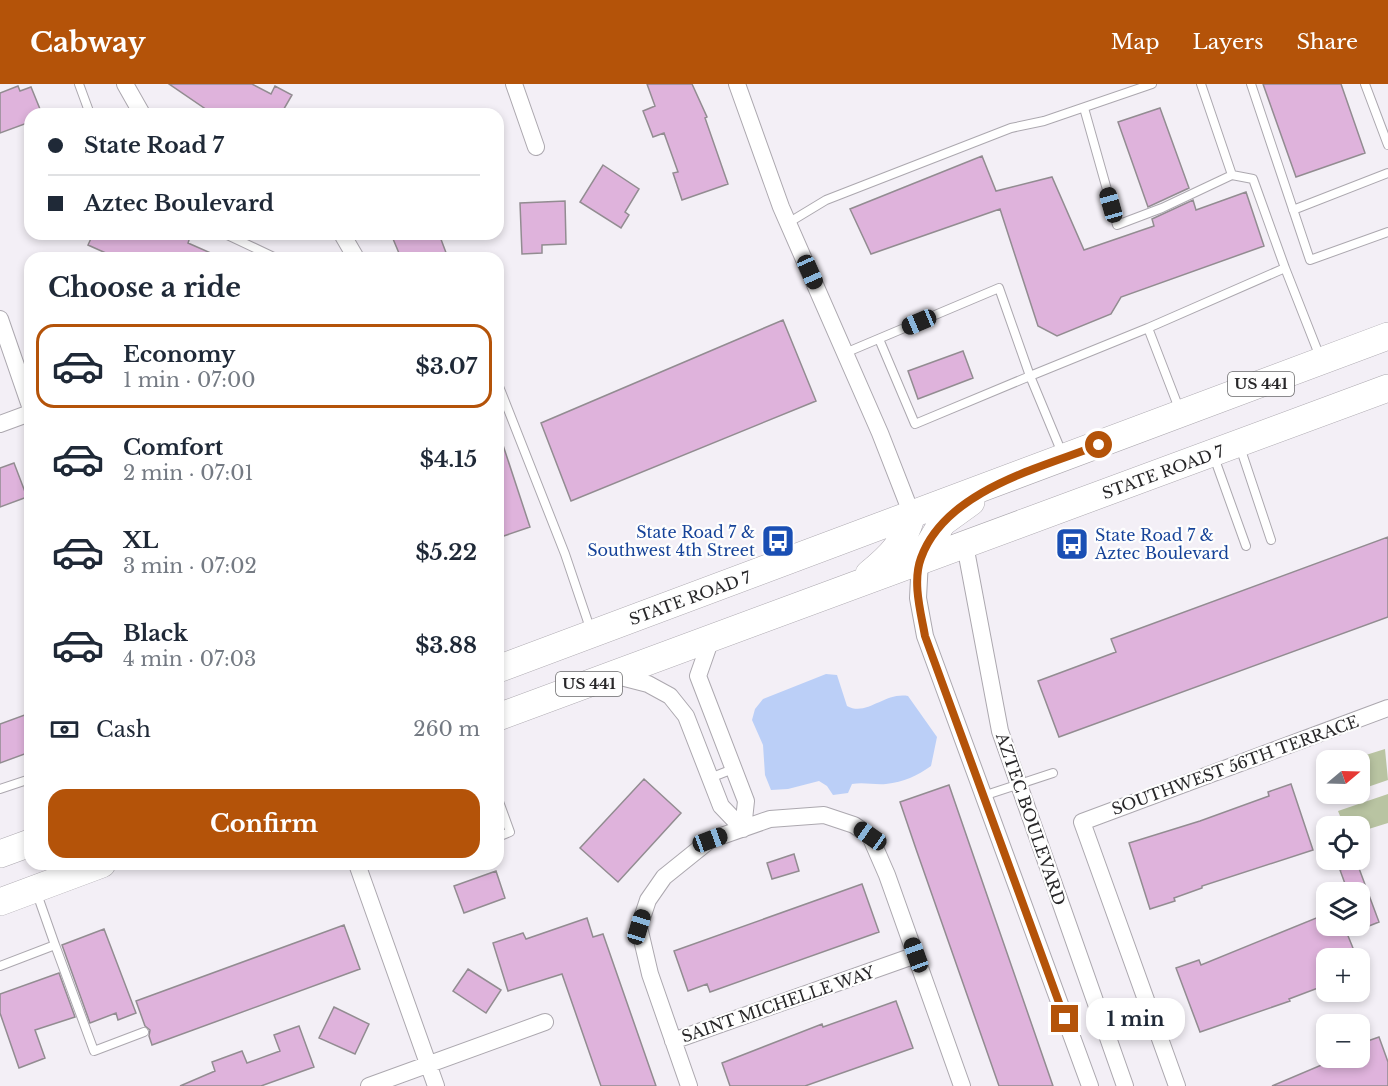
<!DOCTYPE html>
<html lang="en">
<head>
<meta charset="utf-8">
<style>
	:root { --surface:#fff; --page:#f2f2f3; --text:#1f2937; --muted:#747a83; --line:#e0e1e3; --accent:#b45309 }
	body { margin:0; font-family:"Libre Baskerville",serif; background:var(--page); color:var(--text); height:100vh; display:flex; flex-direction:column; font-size:22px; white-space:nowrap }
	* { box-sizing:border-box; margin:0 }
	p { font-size:20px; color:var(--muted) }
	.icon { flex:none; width:33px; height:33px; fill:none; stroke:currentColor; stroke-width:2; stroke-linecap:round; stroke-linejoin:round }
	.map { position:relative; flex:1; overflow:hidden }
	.side { position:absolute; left:24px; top:168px; width:480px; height:618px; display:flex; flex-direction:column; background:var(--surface); border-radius:18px; box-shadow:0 3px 9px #0003 }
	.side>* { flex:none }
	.hud { position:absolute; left:24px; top:24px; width:480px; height:132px; border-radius:18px; box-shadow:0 3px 9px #0003; display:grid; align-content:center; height:132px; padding:0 24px; background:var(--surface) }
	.needle { width:39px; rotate:71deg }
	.buttons { position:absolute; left:1316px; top:666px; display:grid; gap:12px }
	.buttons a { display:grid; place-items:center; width:54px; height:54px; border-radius:12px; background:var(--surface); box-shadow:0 3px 9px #0003; font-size:30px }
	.end { position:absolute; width:27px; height:27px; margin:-14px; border:8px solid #b45309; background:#fff; box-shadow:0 0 0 3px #fff }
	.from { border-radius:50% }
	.bubble { position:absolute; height:42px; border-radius:18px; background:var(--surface); box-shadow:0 3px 9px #0003; font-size:20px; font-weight:700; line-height:42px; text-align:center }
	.car { position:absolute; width:18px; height:36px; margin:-18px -9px; border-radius:8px; box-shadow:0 0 4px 2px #0007; background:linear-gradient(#222 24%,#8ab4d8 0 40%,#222 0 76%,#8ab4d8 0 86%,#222 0) }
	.hud b { display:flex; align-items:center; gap:21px; height:57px; font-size:22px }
	.hud b+b { border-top:2px solid var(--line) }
	.hud i { width:15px; height:15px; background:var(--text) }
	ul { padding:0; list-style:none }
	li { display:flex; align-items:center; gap:18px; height:84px; margin:0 12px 9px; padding:0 12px; border:3px solid transparent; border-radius:18px }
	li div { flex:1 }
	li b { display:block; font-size:22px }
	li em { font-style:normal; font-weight:700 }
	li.selected { border-color:var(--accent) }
	li>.icon { width:54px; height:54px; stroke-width:1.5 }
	h2 { padding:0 24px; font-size:27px; line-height:72px }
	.pay { display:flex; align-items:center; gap:15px; height:66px; padding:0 24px; font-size:22px }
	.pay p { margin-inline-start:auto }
	.button { display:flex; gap:12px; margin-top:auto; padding:12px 24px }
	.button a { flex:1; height:69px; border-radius:18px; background:var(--accent); color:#fff; font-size:24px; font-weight:700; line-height:69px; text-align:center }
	header { display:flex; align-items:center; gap:36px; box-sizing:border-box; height:84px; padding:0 30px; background:var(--accent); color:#fff }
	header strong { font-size:28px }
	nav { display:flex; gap:33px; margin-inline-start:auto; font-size:21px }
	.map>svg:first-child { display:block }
</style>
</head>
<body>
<header>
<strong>Cabway</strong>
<nav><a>Map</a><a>Layers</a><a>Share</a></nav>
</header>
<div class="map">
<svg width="1388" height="1002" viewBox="0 0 1388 1002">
	<rect width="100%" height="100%" fill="#f3eff6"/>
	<path fill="#b9c4a2" d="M1385,665L1388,696L1359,706V676H1350Z
		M1388,710V739L1359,748V742H1344L1338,727Z"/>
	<path fill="#bbcff7" d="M826,590L837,591L847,622C867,633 884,608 908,612L937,653L931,682C917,692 904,698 886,700C874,701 864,698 852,700L848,709L833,711L827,702L819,697L788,705L771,706L765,691L763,661L752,636L755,625L763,615Z"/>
	<path fill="#dfb3dc" stroke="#928c91" stroke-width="1.5" d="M169,0H252L271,10L275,2L292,11L281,30H213Z
		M647,0H692L707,33L705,34L728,100L682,116L673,89L678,88L664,49L653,53L643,27L655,22Z
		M1263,0H1341L1365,69L1296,93Z
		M18,2L20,7L31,3L42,30H30V38L0,49V9Z
		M1160,24L1189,104L1148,123L1118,38Z
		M982,72L996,107L1052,93L1084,166L1154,142L1152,135L1193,116L1196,126L1246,108L1264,162L1121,213L1111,230L1057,252L1038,242L1000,125L871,170L850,125Z
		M603,81L639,105L625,128L629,131L621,144L580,118Z
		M565,117L566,160L542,161V169L522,170L520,119Z
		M93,150H191L188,159L222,174H117L88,161Z
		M391,150H439L448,174H401Z
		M783,236L816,317L571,417L541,339Z
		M963,267L973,294L918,315L908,287Z
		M501,355L530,443L498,454V356Z
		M14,379L27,413L0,423V384Z
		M1388,453V533L1059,653L1038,597L1116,568L1111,555Z
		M30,629V668L0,679V640Z
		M644,695L681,729L618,798L580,764Z
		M1291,700L1313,766L1202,802V804L1174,814L1175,817L1150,825L1129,759L1200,737L1269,712L1268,708Z
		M949,701L989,817L1053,1002H999L916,765L900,718Z
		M794,770L799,787L772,795L767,779Z
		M1357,779L1379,838L1359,846V808H1348L1340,786Z
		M496,787L505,814L464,829L454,802Z
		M862,800L879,848L710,908L707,900L688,907L674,867Z
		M1326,830V842H1344L1357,874H1326V901L1289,915L1290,917L1200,948L1176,884L1199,876L1201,881Z
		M587,834L593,853L603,850L656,1002H601L562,890L508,907L493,859L523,849L526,855Z
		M344,841L360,885L152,961L149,952L150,946L145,942L136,917Z
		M104,845L136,929L118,936L116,929L90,939L62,861Z
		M468,885L501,906L486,929L453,907Z
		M59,889L75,933L35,946L45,974L19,984L0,929V910Z
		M896,917L913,964L805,1002H730L722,979L822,940L823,943Z
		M334,923L369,940L355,970L319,954Z
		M299,942L314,983L261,1002H180L215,987L212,978L242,967L247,979L280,967L274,951Z
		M1379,953L1388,978V1002H1272L1338,974H1359V960Z"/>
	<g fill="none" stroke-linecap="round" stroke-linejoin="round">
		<g stroke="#aca8af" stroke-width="10">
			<path id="service" d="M79,0L90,30
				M1201,0L1232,91L1253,95L1285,184
				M1251,0L1310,176L1388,148
				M1365,0L1388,61
				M1084,24L1117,141L1162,124L1232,91
				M1293,126L1388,89
				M788,139L826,116L1011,44L1044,37L1152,0
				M225,150L276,174
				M1148,244L1285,184L1320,273
				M845,269L999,204L1030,292L915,340L879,255
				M498,300L565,470L591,547
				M1240,363L1271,456
				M1062,369L1030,292L1148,244L1180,327
				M1214,373L1246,462
				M710,694L733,685
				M0,705L30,695
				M983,712L1053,689
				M498,715L510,748L498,753
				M55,861L94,967L144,948
				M0,882L55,861L36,807"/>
		</g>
		<g stroke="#aca8af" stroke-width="18">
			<path id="minor" d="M125,0L142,30
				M514,0L536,63
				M737,0L781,123L880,349L912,431
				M342,150L356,174
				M0,235L30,322
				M0,340L30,329
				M965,461L1000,647L1125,1002
				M920,476L918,514L925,552L1090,1002
				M711,555L698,592L746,717L743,745
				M613,591L648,600L670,612L686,632L721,722L743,745
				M357,780L436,1002
				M673,957L916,871
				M369,1002L545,938
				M689,1002L650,890L639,843L648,816L664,793L710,756L770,735L824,731L854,741L870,752L887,791L962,1002
				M1177,1002L1082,738L1388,624"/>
		</g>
		<g stroke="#aca8af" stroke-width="28">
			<path id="primary" d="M920,476L942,439L971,418
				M869,490C892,471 903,460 912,431
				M498,585L1388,252
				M498,633L1388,304
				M0,770L30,759
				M0,818L102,780"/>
		</g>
		<use href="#service" stroke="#fff" stroke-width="8"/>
		<use href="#minor" stroke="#fff" stroke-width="16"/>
		<use href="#primary" stroke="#fff" stroke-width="27"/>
	</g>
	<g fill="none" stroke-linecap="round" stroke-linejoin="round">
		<path stroke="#b45309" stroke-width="8" d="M1065,935L925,552C921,529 912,498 921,474C945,407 1039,384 1099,361"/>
	</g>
	<defs>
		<g id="bus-square" transform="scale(1.725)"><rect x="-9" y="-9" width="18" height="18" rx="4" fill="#1a4fb4" stroke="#fefefe"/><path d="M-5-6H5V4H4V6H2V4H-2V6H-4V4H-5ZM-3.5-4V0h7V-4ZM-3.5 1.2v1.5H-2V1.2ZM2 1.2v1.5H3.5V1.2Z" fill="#fff"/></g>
	</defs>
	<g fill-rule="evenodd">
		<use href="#bus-square" x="778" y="457"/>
		<use href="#bus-square" x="1072" y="460"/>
	</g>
	<g text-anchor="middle" stroke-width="4.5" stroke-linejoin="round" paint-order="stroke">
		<g fill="#fefefe" stroke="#686869" stroke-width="1.5">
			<rect x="1228" y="288" width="66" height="24" rx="4.5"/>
			<rect x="556" y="588" width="66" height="24" rx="4.5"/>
		</g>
		<g font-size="15" font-weight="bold" fill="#282729">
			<text x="1261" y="305">US 441</text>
			<text x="589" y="605">US 441</text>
		</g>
		<g font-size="16" fill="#282729" stroke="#fefefe">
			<text transform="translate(1163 388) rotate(-20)" y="6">STATE ROAD 7</text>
			<text transform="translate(690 514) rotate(-20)" y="6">STATE ROAD 7</text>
			<text transform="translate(1235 681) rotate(-20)" y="6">SOUTHWEST 56TH TERRACE</text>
			<text transform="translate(1031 735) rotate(71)" y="6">AZTEC BOULEVARD</text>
			<text transform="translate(778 920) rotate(-19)" y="6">SAINT MICHELLE WAY</text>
		</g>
		<g font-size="16" fill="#164399" stroke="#fefefe" text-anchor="end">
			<text x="755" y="454">State Road 7 &amp;<tspan x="755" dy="18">Southwest 4th Street</tspan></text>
			<text x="1095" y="457" text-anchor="start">State Road 7 &amp;<tspan x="1095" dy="18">Aztec Boulevard</tspan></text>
		</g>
	</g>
</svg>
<div class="buttons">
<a><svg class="needle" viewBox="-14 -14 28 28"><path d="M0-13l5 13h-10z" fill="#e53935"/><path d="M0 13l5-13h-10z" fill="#747a83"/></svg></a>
<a><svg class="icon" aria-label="locate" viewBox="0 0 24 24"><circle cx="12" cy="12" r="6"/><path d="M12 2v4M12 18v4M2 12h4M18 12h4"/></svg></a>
<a><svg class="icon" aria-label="layers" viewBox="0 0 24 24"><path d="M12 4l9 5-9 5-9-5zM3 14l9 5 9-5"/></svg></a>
<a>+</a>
<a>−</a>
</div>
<i class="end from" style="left:1099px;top:361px"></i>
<i class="end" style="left:1065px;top:935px"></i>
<div class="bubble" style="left:1086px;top:914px;width:99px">1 min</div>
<i class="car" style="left:1111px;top:121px;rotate:344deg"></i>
<i class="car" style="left:810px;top:188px;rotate:156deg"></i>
<i class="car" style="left:919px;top:238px;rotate:247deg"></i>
<i class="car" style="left:870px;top:752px;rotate:305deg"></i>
<i class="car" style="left:710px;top:756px;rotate:70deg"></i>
<i class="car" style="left:639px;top:843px;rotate:17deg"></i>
<i class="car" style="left:916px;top:871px;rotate:340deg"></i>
<div class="hud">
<b><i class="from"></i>State Road 7</b>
<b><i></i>Aztec Boulevard</b>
</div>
<section class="side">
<h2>Choose a ride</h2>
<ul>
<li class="selected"><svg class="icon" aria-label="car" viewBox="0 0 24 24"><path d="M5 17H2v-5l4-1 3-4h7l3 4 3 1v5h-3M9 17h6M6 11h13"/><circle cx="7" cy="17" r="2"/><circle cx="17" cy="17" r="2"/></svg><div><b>Economy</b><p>1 min · 07:00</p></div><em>$3.07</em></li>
<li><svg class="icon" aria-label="car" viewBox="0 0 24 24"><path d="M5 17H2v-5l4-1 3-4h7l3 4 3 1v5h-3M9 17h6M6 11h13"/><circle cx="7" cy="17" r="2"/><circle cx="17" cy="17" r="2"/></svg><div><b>Comfort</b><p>2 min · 07:01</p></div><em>$4.15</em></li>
<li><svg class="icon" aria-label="car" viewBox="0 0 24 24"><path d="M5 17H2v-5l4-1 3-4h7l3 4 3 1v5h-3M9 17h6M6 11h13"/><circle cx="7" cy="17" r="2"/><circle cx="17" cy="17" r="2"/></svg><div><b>XL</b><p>3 min · 07:02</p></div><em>$5.22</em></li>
<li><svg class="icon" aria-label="car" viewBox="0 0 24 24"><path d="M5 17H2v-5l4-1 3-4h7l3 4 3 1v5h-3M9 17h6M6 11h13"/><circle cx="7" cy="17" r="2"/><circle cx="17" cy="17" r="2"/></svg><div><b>Black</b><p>4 min · 07:03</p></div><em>$3.88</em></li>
</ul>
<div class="pay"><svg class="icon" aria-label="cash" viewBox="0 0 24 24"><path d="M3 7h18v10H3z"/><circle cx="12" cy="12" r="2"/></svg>Cash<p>260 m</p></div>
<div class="button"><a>Confirm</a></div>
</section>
</div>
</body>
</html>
